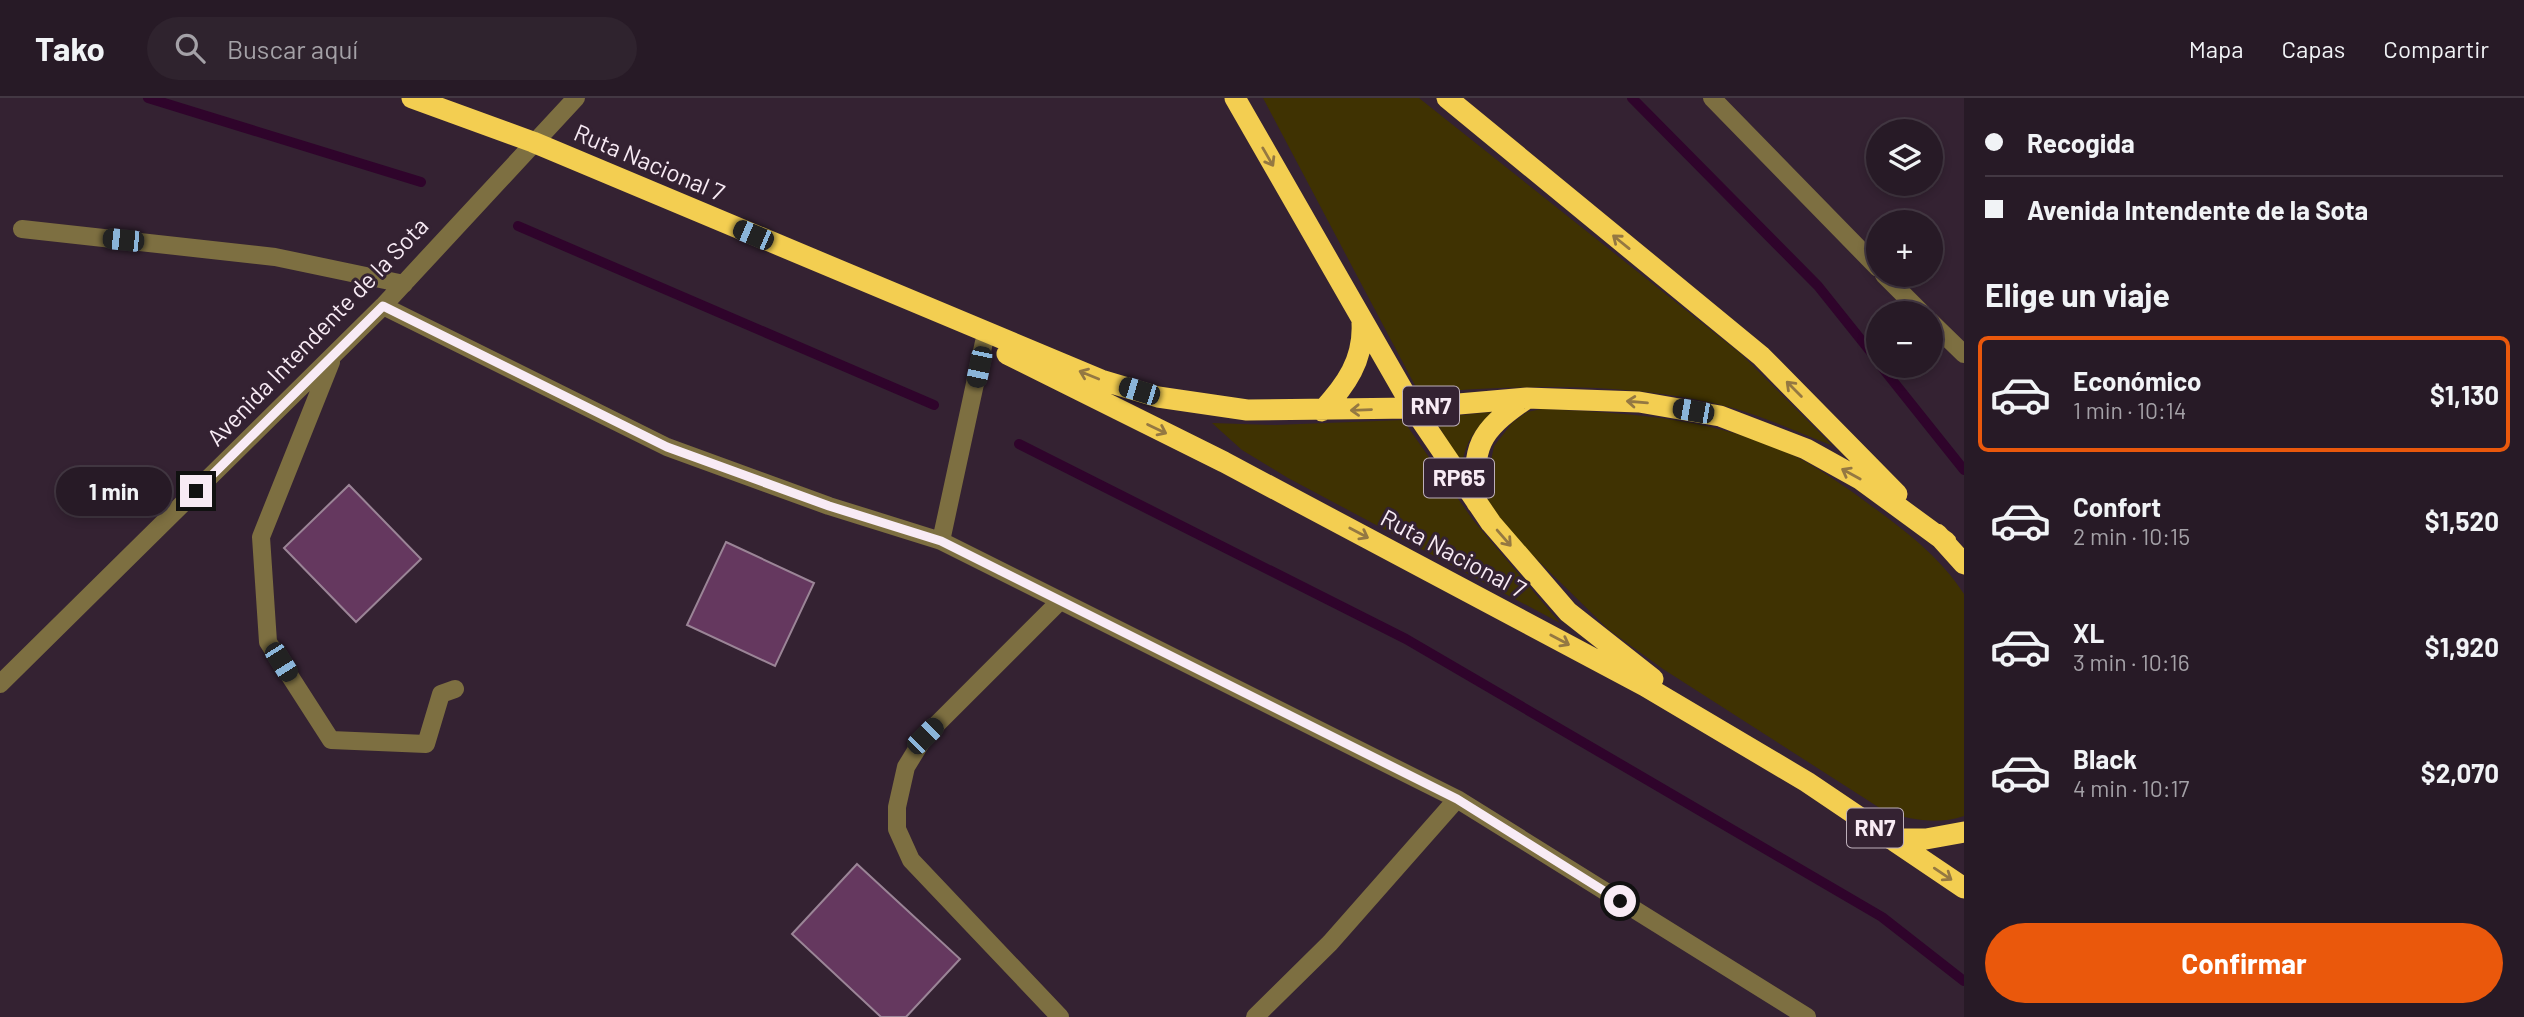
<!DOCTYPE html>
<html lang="es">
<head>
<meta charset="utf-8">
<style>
	:root { --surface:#271a26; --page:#2f232e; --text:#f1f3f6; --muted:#a4a1a7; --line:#433843; --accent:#ea580c }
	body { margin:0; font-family:Barlow,sans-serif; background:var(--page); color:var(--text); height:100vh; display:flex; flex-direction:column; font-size:26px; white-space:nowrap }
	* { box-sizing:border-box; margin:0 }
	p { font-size:23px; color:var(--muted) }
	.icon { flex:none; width:38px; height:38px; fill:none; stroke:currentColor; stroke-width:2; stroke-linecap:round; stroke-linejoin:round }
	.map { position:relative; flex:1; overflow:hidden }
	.details { display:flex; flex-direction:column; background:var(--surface); width:560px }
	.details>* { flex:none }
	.hud { display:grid; align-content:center; height:154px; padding:0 21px; background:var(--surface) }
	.buttons { position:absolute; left:1866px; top:21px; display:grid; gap:14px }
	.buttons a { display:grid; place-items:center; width:77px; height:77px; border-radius:50%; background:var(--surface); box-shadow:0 4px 10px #0003,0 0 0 2px var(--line); font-size:35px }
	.end { position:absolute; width:32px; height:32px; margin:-16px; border:9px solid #f8ebf5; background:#111; box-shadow:0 0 0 4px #111 }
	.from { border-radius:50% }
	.bubble { position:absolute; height:49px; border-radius:24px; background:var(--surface); box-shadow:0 4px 10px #0003,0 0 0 2px var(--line); font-size:23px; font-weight:700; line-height:49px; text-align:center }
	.car { position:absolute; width:21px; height:42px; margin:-21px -10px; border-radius:9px; box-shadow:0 0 5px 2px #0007; background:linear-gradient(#222 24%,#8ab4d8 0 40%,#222 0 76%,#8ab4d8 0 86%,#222 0) }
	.hud b { display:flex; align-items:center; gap:24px; height:66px; font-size:26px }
	.hud b+b { border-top:2px solid var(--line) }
	.hud i { width:18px; height:18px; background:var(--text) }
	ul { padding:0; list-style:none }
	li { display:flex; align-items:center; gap:21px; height:116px; margin:0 14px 10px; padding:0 7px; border:4px solid transparent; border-radius:10px }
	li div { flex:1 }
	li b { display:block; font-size:26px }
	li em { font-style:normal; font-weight:700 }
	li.active { border-color:var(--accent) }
	li>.icon { width:63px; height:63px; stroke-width:1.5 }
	h2 { padding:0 21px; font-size:32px; line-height:84px }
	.primary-button { display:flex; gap:14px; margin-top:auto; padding:14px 21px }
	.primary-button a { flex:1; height:80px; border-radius:42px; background:var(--accent); color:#fff; font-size:28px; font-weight:700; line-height:80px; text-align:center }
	header { display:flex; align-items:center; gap:42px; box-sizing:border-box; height:98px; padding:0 35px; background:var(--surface); border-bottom:2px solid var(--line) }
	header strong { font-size:33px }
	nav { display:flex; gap:38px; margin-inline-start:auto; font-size:24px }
	.search { width:490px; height:63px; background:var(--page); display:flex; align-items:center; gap:18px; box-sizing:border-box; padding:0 24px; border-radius:38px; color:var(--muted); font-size:26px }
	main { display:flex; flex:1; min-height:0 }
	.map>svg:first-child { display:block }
</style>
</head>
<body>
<header>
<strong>Tako</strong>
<div class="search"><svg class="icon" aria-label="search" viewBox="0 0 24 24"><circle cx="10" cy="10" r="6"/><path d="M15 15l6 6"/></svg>Buscar aquí</div>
<nav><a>Mapa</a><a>Capas</a><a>Compartir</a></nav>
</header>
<main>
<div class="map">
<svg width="1964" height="919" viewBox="0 0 1964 919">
	<rect width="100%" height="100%" fill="#342232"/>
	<path fill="#3f3202" d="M1263,0H1419L1741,256L1833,348C1800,335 1767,320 1733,310C1632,283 1522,287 1419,295Z
		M1542,311C1631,315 1725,320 1806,364C1832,379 1857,397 1881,415C1912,438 1943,463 1964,496V718C1937,727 1913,722 1886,714L1663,571L1609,532L1513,438L1488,404V378L1494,348L1512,325L1527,314Z
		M1492,314C1476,330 1465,344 1462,367L1434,320Z
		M1403,322L1473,422L1560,525L1288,380L1242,352L1212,325L1275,327Z"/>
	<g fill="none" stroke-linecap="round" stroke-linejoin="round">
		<path stroke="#2f042b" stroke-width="10" d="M148,0L421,84
			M1632,0L1818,188L1878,263
			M518,128L934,307
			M1881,268L1964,372
			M1019,346L1406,541L1882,819L1964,883"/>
	</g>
	<path fill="#65385f" stroke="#9b8597" stroke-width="2" d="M349,387L421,461L356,524L284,450Z
		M726,444L814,485L775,568L687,527Z
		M857,766L960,861L906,919H881L792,836Z"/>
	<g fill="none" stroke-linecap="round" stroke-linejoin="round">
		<path stroke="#7d6f41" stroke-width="18" d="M1712,0L1878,170
			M22,131L275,159L404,186
			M1884,177L1922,215
			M383,208L667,349L829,408L941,443L1457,701L1807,919
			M1930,223L1964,256
			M331,264L261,439L268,544L331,642L426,646L441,596L455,591
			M941,443L984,244
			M0,586L383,208L576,0
			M1060,919L911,762L897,731V709L906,669L925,638L1060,503
			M1255,919L1330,845L1457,701"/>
		<path stroke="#f3ce51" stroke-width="21" d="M412,0L533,44L1101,282L1158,299L1247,312L1413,310L1527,300L1639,304L1720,318L1806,351L1860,381L1946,444
			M1235,0L1413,310L1491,425L1568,514L1653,581
			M1447,0L1761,258L1897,396
			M1007,256L1224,364L1645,588L1807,684L1964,790
			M1322,313C1346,287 1364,262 1362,225
			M1477,405C1472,348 1478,334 1526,301
			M1937,436L1964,466
			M1891,741H1926L1964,734"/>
	</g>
	<defs><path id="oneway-shaft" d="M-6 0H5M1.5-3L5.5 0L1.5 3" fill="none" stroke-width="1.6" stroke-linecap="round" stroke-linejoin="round" transform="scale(1.75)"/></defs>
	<g stroke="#947842">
		<use href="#oneway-shaft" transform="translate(1268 59) rotate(60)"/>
		<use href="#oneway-shaft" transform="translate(1621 144) rotate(-141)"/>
		<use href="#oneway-shaft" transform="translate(1089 277) rotate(-158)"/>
		<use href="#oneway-shaft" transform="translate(1794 291) rotate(-135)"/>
		<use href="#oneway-shaft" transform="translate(1637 304) rotate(-175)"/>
		<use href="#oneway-shaft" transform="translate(1361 312) rotate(178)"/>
		<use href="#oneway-shaft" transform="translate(1157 331) rotate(26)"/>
		<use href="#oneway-shaft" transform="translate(1851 376) rotate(-151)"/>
		<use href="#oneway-shaft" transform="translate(1359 435) rotate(28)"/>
		<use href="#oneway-shaft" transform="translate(1504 440) rotate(49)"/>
		<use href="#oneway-shaft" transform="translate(1560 542) rotate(28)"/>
		<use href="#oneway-shaft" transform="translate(1943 776) rotate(34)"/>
	</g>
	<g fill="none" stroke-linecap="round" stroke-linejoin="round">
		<path stroke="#f8ebf5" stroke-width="9" d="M196,393L383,208L667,349L829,408L941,443L1457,701L1620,803"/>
	</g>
	<g text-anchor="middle" stroke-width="6" stroke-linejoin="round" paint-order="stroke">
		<g fill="#342232" stroke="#bdafba" stroke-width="2">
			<rect x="1403" y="288.5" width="56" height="39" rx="5"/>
			<rect x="1424" y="360.5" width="70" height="39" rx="5"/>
			<rect x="1847" y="710.5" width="56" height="39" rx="5"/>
		</g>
		<g font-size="23" font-weight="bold" fill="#f8ebf5">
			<text x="1431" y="316">RN7</text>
			<text x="1459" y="388">RP65</text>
			<text x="1875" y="738">RN7</text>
		</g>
		<g font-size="24" fill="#f8ebf5" stroke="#342232">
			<text transform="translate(649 65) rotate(23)" y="8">Ruta Nacional 7</text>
			<text transform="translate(318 234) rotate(-46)" y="8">Avenida Intendente de la Sota</text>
			<text transform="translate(1453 456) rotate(28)" y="8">Ruta Nacional 7</text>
		</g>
	</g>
</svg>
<div class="buttons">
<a><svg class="icon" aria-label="layers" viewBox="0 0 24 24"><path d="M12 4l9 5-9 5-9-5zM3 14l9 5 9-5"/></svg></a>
<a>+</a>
<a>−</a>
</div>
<i class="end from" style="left:1620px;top:803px"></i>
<i class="end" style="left:196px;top:393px"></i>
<div class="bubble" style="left:56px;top:369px;width:116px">1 min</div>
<i class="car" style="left:753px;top:137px;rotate:293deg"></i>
<i class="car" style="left:123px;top:142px;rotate:276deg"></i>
<i class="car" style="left:979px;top:269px;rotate:192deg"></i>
<i class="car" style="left:1139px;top:293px;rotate:287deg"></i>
<i class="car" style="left:1693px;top:313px;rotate:280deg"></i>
<i class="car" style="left:281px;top:564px;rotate:148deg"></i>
<i class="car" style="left:925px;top:638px;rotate:45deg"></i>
</div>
<section class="details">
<div class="hud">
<b><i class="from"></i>Recogida</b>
<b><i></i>Avenida Intendente de la Sota</b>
</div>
<h2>Elige un viaje</h2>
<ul>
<li class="active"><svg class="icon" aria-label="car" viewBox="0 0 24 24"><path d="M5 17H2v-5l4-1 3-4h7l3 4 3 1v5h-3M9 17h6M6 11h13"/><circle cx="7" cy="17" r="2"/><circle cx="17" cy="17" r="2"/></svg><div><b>Económico</b><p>1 min · 10:14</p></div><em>$1,130</em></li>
<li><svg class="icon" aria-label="car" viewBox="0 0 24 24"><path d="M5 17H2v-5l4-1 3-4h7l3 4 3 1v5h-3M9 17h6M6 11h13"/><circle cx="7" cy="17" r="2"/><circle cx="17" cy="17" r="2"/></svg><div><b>Confort</b><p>2 min · 10:15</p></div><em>$1,520</em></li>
<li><svg class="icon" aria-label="car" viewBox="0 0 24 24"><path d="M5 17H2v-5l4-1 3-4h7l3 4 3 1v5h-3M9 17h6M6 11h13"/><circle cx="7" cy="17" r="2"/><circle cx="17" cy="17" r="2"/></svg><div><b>XL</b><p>3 min · 10:16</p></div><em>$1,920</em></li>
<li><svg class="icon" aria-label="car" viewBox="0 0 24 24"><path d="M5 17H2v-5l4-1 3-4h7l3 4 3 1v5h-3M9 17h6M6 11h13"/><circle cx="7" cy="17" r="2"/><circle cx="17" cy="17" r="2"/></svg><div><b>Black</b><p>4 min · 10:17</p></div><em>$2,070</em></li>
</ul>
<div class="primary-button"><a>Confirmar</a></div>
</section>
</main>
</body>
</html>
